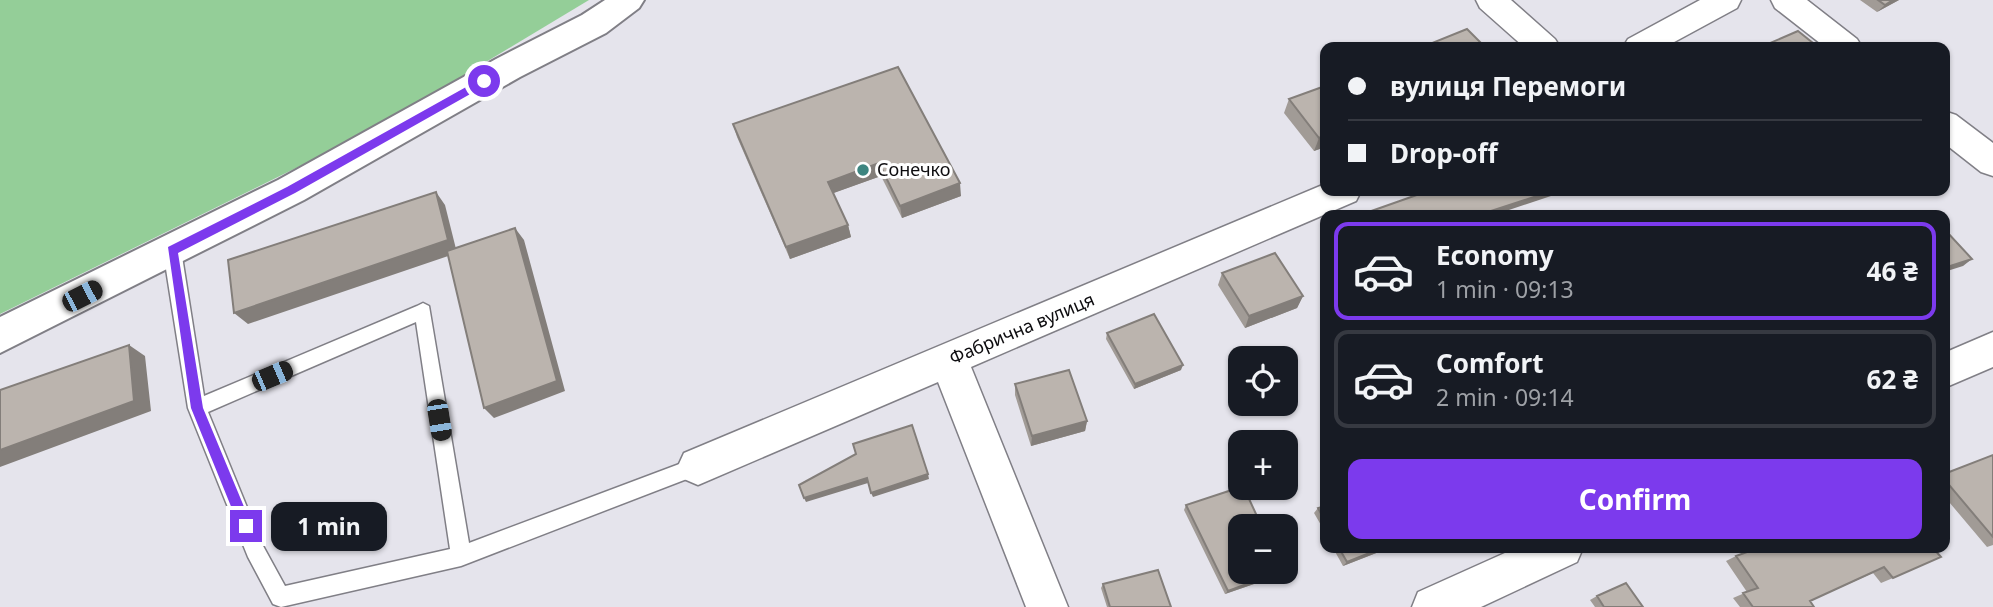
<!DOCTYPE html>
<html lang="en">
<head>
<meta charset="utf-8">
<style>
	:root { --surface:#171b24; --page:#20242c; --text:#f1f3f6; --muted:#9ea1a6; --line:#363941; --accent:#7c3aed }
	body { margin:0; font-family:"Noto Sans",sans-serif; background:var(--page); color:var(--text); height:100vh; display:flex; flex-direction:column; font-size:26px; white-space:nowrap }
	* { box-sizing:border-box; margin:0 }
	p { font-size:23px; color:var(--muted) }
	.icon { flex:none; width:38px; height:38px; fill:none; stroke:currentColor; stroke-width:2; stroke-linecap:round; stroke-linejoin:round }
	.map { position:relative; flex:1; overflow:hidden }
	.panel { position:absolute; left:1320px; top:210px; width:630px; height:343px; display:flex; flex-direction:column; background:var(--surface); border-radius:14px; box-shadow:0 2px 5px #0004 }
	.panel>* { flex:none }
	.top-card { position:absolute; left:1320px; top:42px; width:630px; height:154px; border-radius:14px; box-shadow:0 2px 5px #0004; display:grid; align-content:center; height:154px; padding:0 28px; background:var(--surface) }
	.buttons { position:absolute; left:1228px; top:346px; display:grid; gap:14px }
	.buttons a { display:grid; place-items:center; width:70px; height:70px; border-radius:14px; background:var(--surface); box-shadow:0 2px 5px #0004; font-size:35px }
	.end { position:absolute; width:32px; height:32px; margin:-16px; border:9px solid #7c3aed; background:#fff; box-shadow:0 0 0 4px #fff }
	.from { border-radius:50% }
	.bubble { position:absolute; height:49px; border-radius:14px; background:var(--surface); box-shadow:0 2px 5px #0004; font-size:23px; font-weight:700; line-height:49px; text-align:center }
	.car { position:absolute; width:21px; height:42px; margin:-21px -10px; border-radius:9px; box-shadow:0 0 5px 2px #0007; background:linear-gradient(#222 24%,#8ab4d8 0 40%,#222 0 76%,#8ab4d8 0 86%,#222 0) }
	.top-card b { display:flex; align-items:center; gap:24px; height:66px; font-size:26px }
	.top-card b+b { border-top:2px solid var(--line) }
	.top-card i { width:18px; height:18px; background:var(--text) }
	ul { padding:12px 0 0; list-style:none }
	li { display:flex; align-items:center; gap:21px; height:98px; margin:0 14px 10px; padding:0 14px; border:4px solid var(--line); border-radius:14px }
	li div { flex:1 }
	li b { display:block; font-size:26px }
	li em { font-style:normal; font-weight:700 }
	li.current { border-color:var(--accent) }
	li>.icon { width:63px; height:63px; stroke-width:1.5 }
	.action { display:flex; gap:14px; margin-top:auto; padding:14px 28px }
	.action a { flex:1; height:80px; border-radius:14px; background:var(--accent); color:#fff; font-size:28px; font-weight:700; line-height:80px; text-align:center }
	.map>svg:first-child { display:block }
</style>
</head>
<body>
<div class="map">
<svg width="1993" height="607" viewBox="0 0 1993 607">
	<rect width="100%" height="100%" fill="#e5e4ec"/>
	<path fill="#94ce98" d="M0,0H589L371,131L0,314Z"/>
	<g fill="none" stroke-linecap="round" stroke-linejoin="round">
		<g stroke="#807f86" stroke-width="3">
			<path id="lane" d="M172,243L178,245L181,250L204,396L417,306L423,303L429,306L469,543L698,457L705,460L708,466L705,472L461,566L281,607L273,604L248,557L188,408L163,250L166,245ZM416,322L450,549L285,586L262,544L208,412Z"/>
		</g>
		<g stroke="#807f86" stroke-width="3">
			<path id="street" d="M1476,0H1511L1555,39L1560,47H1524L1480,8Z
				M1700,0H1741L1737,8L1665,47H1623L1628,39Z
				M1771,0H1807L1857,39L1862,47H1825L1775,8Z
				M1944,111L1956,115L1993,143V176L1981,172L1944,143Z
				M1325,184V191H1361L1356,201L971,367L1068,607H1026L938,382L698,485L684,479L678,466L684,453Z
				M1993,332V367L1944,388V353Z
				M1516,548H1583L1577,562L1481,607H1412L1418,592Z"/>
		</g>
		<g stroke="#807f86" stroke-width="4">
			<path id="secondary" d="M605,0H644L639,8L606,33L520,77L304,200L0,353V317L278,180L496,59L582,15Z"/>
		</g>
		<use href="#lane" fill="#fff" fill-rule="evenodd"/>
		<use href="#street" fill="#fff" fill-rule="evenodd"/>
		<use href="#secondary" fill="#fff" fill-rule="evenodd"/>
	</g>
	<path fill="#a19b96" d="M1860,0H1899L1877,12Z
		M898,67L961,196L902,218L881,176L833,193L848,225L851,237L790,259L737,137L733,124Z
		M1325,86V147L1314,151L1284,113L1289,99Z
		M1222,273L1303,296L1297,308L1245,328L1218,285Z
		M1107,333L1181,370L1134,389L1106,339Z
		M1015,384L1087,421L1085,431L1031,446L1015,395Z
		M1993,455V545L1987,547L1944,496V474Z
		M1186,505L1241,572H1282L1280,575L1225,594L1184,510Z
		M1325,506V532L1314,513L1318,508Z
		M1333,548H1389L1343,566Z
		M1933,548L1893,578L1881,583L1873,573L1810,601L1814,607H1740L1733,598L1747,592L1726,561L1736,556Z
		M1103,584L1171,607H1107L1101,588Z
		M1597,596L1643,607H1595L1590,600Z"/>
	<path fill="#837e7a" d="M1893,0H1899L1877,12L1885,5Z
		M1325,135V147L1314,151L1319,138Z
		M879,163L881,176L831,194L828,182Z
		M960,183L961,196L902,218L900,206Z
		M1552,191H1555L1551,196L1494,215H1486L1488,212Z
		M436,192L445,205L457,253L248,324L234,313Z
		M848,225L851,237L790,259L786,247Z
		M515,228L524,240L565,391L494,418L484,408Z
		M1972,259L1963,266L1944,272V268Z
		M1303,296L1297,308L1245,328L1249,316Z
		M129,345L145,356L151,411L0,467V450Z
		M1183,365L1181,370L1134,389L1135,384Z
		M1087,421L1085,431L1031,446L1032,436Z
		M928,474L929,479L873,497L871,493Z
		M867,478L868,483L806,502L804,498Z
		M1382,548H1389L1343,566L1347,562Z
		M1279,572H1282L1280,575L1225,594L1228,591Z"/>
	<path fill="#bbb4ae" stroke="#837e7a" stroke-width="2" d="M1878,0H1893L1885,5Z
		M1467,29L1485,47H1436L1432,43Z
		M1798,31L1818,47H1761Z
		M898,67L960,183L900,206L879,163L828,182L848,225L786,247L733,124Z
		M1325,86V135L1319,138L1289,99Z
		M1428,191H1552L1488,212L1491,215H1360Z
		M436,192L448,240L234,313L228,260Z
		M515,228L557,381L484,408L447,251Z
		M1944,232H1947L1972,259L1944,268Z
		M1275,253L1303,296L1249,316L1222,273Z
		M1154,314L1183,365L1135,384L1107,333Z
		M129,345L134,401L0,450V390Z
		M1069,370L1087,421L1032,436L1015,384Z
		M912,425L928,474L871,493L867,478L804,498L799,485L856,454L853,444Z
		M1993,455V537L1944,479V474Z
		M1241,487V488H1244L1262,527H1241V572H1279L1228,591L1186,505Z
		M1325,506V521L1318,508Z
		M1339,548H1382L1347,562Z
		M1758,548H1933L1941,557L1893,578L1884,567L1810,601L1814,607H1753L1743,593L1758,588L1736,556Z
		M1158,570L1171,607H1110L1103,584Z
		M1626,583L1643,607H1604L1597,596Z"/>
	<path fill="#7c3aed" d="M484,77L488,78V84L295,193L178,253L203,408L252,526L250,531H241L191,408L168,247L287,187Z"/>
	<circle fill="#3d8580" stroke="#fff" stroke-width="2.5" cx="863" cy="170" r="7"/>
	<g text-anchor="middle" stroke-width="6" stroke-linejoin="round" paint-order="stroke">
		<g font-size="18" fill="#0d0c0f" stroke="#fff" text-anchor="start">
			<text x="877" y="176">Сонечко</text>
		</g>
		<g font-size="18" fill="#0d0c0f" stroke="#fff">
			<text transform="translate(1022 329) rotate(-23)" y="6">Фабрична вулиця</text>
		</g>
	</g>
</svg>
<div class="buttons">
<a><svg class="icon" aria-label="locate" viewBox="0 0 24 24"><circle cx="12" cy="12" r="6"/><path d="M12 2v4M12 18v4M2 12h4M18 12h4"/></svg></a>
<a>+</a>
<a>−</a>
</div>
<i class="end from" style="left:484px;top:81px"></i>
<i class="end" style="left:246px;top:526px"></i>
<div class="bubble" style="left:271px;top:502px;width:116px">1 min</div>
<i class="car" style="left:82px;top:296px;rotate:63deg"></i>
<i class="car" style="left:272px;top:376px;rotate:67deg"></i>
<i class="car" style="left:439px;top:420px;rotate:171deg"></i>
<div class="top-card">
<b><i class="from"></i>вулиця Перемоги</b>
<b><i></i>Drop-off</b>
</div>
<section class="panel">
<ul>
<li class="current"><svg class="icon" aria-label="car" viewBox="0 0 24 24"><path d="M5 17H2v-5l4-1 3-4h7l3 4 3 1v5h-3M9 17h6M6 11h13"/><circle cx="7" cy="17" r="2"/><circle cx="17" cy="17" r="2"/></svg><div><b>Economy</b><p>1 min · 09:13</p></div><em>46 ₴</em></li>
<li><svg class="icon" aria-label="car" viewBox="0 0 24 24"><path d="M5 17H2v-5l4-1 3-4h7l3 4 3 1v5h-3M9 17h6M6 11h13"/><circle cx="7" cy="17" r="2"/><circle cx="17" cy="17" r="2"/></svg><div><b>Comfort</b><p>2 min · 09:14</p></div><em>62 ₴</em></li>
</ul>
<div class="action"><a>Confirm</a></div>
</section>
</div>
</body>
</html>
